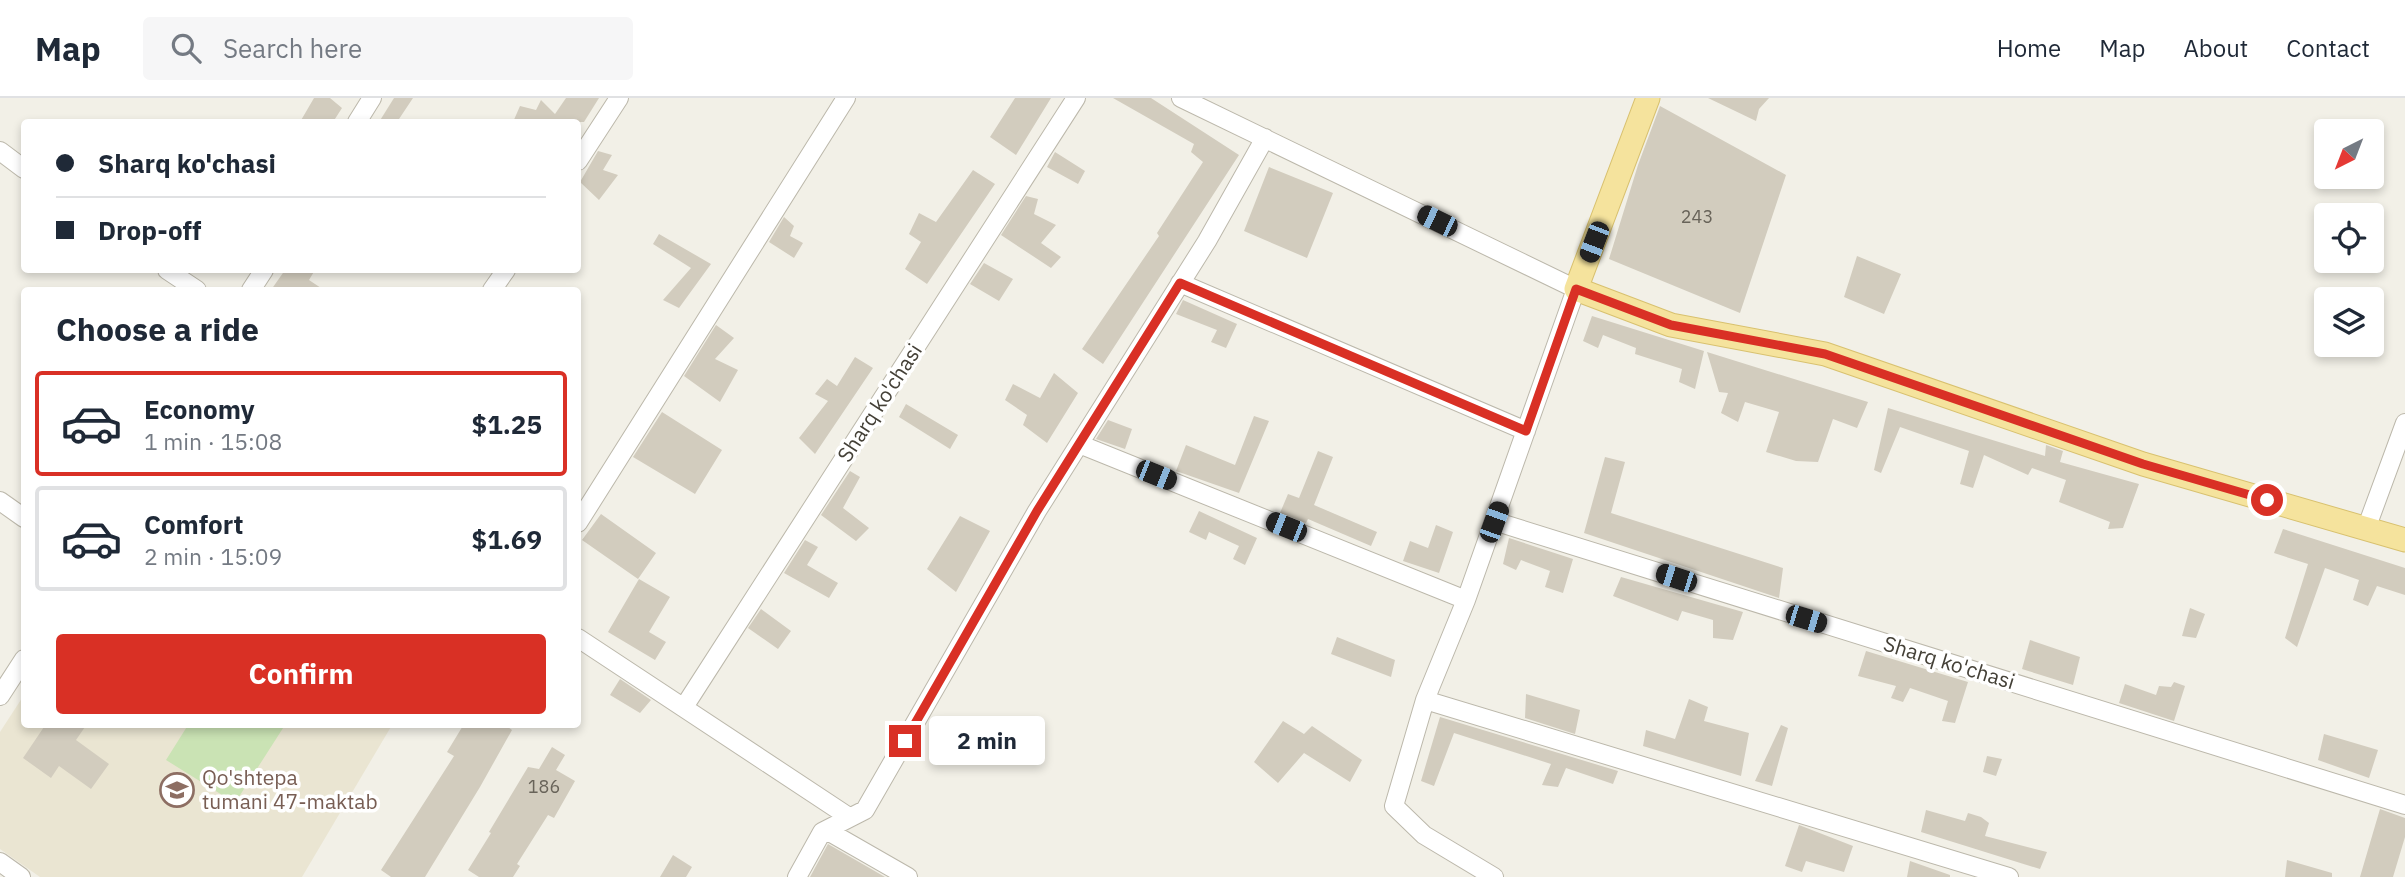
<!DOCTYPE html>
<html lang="en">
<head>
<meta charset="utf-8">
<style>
	:root { --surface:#fff; --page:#f6f6f7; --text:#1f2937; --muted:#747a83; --line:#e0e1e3; --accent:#d93025 }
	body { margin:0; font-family:"IBM Plex Sans",sans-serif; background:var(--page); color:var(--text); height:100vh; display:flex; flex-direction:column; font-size:26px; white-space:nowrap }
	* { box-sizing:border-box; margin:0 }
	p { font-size:23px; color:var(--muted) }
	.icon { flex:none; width:38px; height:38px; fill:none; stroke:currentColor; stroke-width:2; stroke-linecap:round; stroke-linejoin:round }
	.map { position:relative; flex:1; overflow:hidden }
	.details { position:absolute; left:21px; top:189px; width:560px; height:441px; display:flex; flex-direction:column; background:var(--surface); border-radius:7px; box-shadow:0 4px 10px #0003 }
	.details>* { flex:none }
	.top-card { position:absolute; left:21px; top:21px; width:560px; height:154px; border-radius:7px; box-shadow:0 4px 10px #0003; display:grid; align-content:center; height:154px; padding:0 35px; background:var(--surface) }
	.needle { width:46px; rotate:222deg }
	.tools { position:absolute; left:2314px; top:21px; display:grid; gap:14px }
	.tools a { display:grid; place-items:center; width:70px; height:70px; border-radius:7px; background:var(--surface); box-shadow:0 4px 10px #0003; font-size:35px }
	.end { position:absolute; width:32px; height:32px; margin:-16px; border:9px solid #d93025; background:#fff; box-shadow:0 0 0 4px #fff }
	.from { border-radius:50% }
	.bubble { position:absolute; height:49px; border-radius:7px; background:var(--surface); box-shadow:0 4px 10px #0003; font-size:23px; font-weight:700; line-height:49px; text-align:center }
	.car { position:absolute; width:21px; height:42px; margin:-21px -10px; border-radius:9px; box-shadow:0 0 5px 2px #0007; background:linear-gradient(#222 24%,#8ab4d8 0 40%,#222 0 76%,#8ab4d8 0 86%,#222 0) }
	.top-card b { display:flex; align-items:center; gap:24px; height:66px; font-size:26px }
	.top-card b+b { border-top:2px solid var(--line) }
	.top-card i { width:18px; height:18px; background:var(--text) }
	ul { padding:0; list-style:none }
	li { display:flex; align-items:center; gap:21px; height:105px; margin:0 14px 10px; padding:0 21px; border:4px solid var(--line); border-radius:7px }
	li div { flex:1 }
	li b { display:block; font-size:26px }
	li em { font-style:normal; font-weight:700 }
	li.current { border-color:var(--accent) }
	li>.icon { width:63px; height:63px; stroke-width:1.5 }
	h2 { padding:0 35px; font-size:32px; line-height:84px }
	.primary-button { display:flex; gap:14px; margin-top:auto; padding:14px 35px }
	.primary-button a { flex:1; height:80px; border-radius:7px; background:var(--accent); color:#fff; font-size:28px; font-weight:700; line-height:80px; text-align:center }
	header { display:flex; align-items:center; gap:42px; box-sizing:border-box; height:98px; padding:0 35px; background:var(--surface); border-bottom:2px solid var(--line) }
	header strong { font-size:33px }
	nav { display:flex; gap:38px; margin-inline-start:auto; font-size:24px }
	.search { width:490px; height:63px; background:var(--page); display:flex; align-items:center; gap:18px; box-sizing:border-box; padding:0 24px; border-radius:7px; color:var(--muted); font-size:26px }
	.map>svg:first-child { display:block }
</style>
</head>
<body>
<header>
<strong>Map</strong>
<div class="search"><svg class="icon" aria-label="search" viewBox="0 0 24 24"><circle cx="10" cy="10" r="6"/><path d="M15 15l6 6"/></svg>Search here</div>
<nav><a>Home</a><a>Map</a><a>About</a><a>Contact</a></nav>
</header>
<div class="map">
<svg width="2405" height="779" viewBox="0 0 2405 779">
	<rect width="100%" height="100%" fill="#f2f0e7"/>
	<path fill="#eae5d2" d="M24,597V626L392,627L302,779H40L0,751V634Z"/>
	<path fill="#cae3b4" d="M188,627V626L285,627L235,705L166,662Z"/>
	<path fill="#d2ccbe" d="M314,0H330L342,10L333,24H300Z
		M394,0H413L397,24H379Z
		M566,0H599L584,24H513L520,8L536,12L541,2L555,16Z
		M1015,0H1051L1016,57L990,39Z
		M1113,0H1151L1239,57L1103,266L1082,251L1159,138L1157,135L1203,64L1191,54L1194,46Z
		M1708,0H1769L1759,11L1756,23Z
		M1660,8L1786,77L1740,215L1609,161L1638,67Z
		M598,53L612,57L603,72L618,77L599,102L580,84Z
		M1055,54L1085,73L1078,86L1047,69Z
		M1269,69L1333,95L1307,160L1244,133Z
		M973,72L995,86L927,186L905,171L921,144L909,136L919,115L936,124Z
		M1026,98L1038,101L1034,116L1056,127L1041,145L1061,159L1051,170L1001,137Z
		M784,119L794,128L790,138L803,145L794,160L769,144Z
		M659,136L711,166L679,210L663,202L691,170L653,146Z
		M1857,158L1901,176L1884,216L1844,199Z
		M984,165L1013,181L999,203L970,186Z
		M285,172H315L309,182L324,192H271Z
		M1183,202L1237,226L1226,250L1211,244L1217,232L1176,216Z
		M1592,218L1704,253L1695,291L1679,284L1682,271L1635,256L1636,250L1603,237L1598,250L1583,243Z
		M716,227L734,240L715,261L738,272L720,304L684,278Z
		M1707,254L1868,304L1857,330L1833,321L1818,364L1796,363L1766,354L1779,314L1745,304L1738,324L1721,315L1728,295L1719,294Z
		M855,259L873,270L815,356L799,340L828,303L815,296L827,281L837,288Z
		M1054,275L1078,295L1047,345L1023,327L1027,317L1005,302L1013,286L1040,300Z
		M906,306L958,337L950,351L899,319Z
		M1888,310L2045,358L2046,347L2063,353L2060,364L2139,386L2123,430L2108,431L2110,424L2059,404L2066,382L2032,370L2028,377L1984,357L1973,390L1960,386L1969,353L1900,329L1881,375L1874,372Z
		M662,314L722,352L695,396L633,359Z
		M1254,318L1269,323L1239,395L1176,373L1186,347L1235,367Z
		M1108,322L1132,331L1125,351L1096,341Z
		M1318,353L1333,359L1314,407L1377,434L1371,448L1308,421L1306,425L1280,415L1288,396L1299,400Z
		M1605,359L1625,364L1611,415L1783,470L1779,500L1584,435Z
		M850,373L860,379L843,410L869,430L856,443L821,417Z
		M1199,413L1257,440L1245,467L1233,461L1239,448L1209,434L1206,442L1189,434Z
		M601,416L656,455L638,481L582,442Z
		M960,418L990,433L956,494L927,471Z
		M1436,427L1453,434L1439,475L1403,463L1410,443L1428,450Z
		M2283,431L2405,470V497L2377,488L2368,508L2353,502L2359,482L2325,470L2297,549L2285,540L2308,466L2274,455Z
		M1509,440L1573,461L1563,495L1545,489L1550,473L1521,462L1516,472L1503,466Z
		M805,442L818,449L807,467L838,485L829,500L784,475Z
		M1621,479L1743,514L1733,542L1713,540V522L1682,513L1678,523L1613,498Z
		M639,481L670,499L649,534L666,544L655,562L608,534Z
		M2190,510L2205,516L2196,540L2182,538Z
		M761,511L791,533L778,551L748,530Z
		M1337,539L1395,562L1391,579L1331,556Z
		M2030,542L2080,559L2073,587L2022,571Z
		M1866,553L1968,584L1955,625L1942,623L1948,603L1910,590L1903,604L1891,600L1896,588L1858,578Z
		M620,581L651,602L640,615L610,597Z
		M2174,584L2185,588L2174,623L2119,605L2125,586L2156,597L2159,588L2171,589Z
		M1526,596L1580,612L1575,636L1525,620Z
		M1689,601L1708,609L1704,623L1749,635L1741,678L1643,648L1646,632L1675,641Z
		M1440,619L1618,673L1613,686L1566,670L1558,689L1542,687L1551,666L1454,635L1434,688L1421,683Z
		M1283,623L1304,636L1312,628L1362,662L1350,684L1304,655L1278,685L1254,664Z
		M46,626H87L76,642L109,666L91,691L59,668L51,680L23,660Z
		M464,626H504L512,632L480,689L425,779H391L381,772L454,658L447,654Z
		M1781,627L1788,630L1772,688L1755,683Z
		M2324,636L2378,652L2369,680L2318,662Z
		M552,649L565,657L556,672L575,683L554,720L548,717L517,766L520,768L513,779H479L468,772L491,735L489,734L528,669L539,671Z
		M1987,658L2002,661L1996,678L1983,674Z
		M2380,711L2405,720V739L2393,779H2360Z
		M1926,712L1965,723L1968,715L1981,719L1989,725L1985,738L2047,754L2040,771L1921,734Z
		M1799,727L1853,748L1844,774L1806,763L1802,774L1785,768Z
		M828,746L885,779H810Z
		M673,757L692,769L686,779H660Z
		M2287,762L2332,775V779H2285Z
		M1910,763L1950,777V779H1907Z"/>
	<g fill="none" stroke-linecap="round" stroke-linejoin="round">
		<g stroke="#bcb8ab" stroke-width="20">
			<path id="minor" d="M1181,0L1576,191L1466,502L1425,602L1394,708L1424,737L1494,779
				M357,24L372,0
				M0,53L24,71
				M578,63L619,0
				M167,172L197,192
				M1180,185L1526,333
				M251,192L264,172
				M492,192L506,172
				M1079,346L1466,502
				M0,403L24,420
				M1494,423L2405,707
				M578,425L846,0
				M2366,431L2405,325
				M578,540L849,719
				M0,598L24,561
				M1425,602L2009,779
				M684,609L1076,0
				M826,732L908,779
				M0,764L21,779
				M797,779L822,734L865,712L1037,413L1207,143L1265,40"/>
		</g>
		<g stroke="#d8c16f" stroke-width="25">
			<path id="major" d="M1648,0L1576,191L1671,227L1825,256L2143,366L2405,442"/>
		</g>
		<use href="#minor" stroke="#fff" stroke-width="18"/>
		<use href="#major" stroke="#f5e39d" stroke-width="23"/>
	</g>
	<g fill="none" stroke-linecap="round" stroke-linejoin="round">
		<path stroke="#d93025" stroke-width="9" d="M905,643L1037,413L1180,185L1526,333L1576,191L1671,227L1825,256L2143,366L2267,402"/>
	</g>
	<defs>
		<g id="school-ring" transform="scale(1.75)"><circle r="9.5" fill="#fff" stroke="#8d6e63" stroke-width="1.5"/><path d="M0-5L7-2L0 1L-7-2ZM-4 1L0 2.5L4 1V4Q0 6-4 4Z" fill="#8d6e63"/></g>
	</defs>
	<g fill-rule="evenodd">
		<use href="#school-ring" x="177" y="692"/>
	</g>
	<g text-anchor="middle" stroke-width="7" stroke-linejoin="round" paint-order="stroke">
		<g font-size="18" fill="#686359">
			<text x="1697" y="125">243</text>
			<text x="544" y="695">186</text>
		</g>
		<g font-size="21" fill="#444037" stroke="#fff">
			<text transform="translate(880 305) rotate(-57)" y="7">Sharq ko'chasi</text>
			<text transform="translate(1949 565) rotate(17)" y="7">Sharq ko'chasi</text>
		</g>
		<g font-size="21" fill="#785e54" stroke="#fff" text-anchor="start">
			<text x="202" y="687">Qo'shtepa<tspan x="202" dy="24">tumani 47-maktab</tspan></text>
		</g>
	</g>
</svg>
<div class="tools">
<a><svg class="needle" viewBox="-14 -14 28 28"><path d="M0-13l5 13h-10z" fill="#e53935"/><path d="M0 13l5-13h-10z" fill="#747a83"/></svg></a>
<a><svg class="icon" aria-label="locate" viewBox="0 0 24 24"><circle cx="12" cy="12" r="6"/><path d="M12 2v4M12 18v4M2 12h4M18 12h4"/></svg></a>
<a><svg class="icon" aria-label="layers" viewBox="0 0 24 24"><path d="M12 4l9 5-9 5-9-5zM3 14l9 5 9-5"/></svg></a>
</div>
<i class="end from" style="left:2267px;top:402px"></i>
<i class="end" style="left:905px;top:643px"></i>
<div class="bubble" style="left:929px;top:618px;width:116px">2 min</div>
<i class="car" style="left:1437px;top:123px;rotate:296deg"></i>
<i class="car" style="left:1594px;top:144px;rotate:201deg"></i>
<i class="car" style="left:1156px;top:377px;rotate:112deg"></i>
<i class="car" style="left:1494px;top:424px;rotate:20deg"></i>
<i class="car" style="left:1286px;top:429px;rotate:292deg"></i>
<i class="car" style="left:1676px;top:480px;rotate:288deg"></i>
<i class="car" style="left:1806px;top:521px;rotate:107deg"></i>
<div class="top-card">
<b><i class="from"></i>Sharq ko'chasi</b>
<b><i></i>Drop-off</b>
</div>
<section class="details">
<h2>Choose a ride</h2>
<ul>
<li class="current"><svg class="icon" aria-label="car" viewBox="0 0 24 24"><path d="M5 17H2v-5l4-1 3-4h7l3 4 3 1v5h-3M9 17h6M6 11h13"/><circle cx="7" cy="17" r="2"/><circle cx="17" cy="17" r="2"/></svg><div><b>Economy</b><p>1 min · 15:08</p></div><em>$1.25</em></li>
<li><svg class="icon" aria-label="car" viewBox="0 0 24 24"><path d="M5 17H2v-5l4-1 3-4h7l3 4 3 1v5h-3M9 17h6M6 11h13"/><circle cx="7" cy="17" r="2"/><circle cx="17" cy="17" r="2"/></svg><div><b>Comfort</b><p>2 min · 15:09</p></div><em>$1.69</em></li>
</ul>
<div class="primary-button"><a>Confirm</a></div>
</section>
</div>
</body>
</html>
